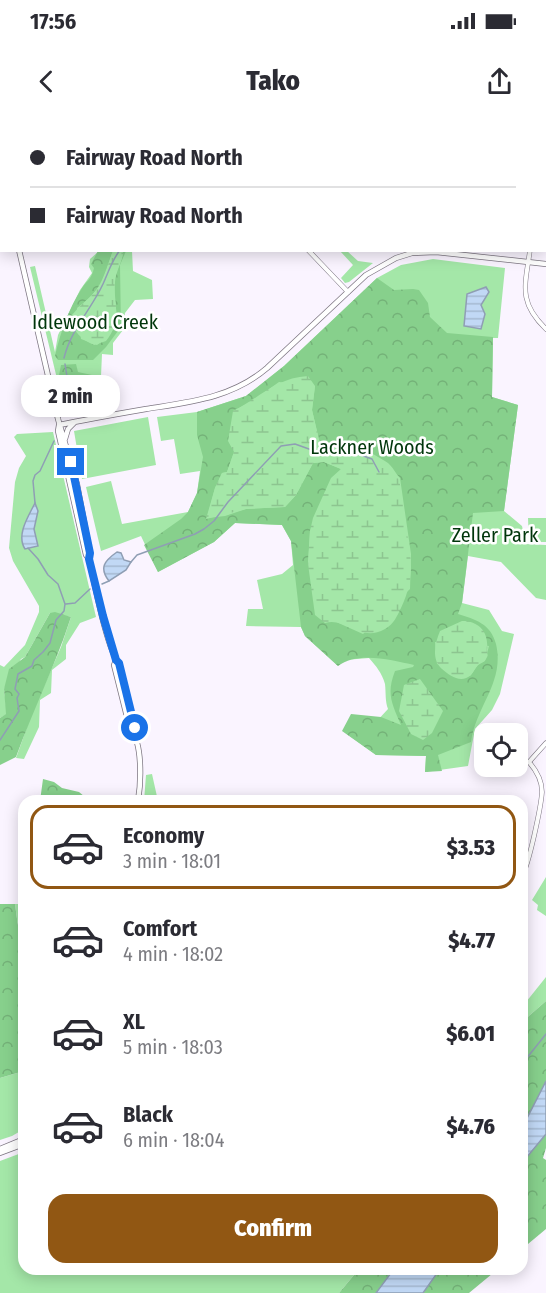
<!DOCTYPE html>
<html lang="en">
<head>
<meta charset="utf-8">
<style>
	:root { --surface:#fff; --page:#f2f2f3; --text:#2b2b33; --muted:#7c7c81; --line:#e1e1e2; --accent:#915713 }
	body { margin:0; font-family:"Fira Sans Condensed",sans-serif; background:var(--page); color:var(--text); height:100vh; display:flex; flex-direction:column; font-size:22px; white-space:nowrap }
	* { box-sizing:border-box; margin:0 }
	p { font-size:20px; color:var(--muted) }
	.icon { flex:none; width:33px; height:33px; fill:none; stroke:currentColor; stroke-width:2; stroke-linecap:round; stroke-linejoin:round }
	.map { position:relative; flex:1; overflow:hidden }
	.side { position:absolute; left:18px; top:675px; width:510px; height:480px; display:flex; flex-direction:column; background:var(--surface); border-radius:18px; box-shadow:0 3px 15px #0003 }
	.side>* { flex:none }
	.banner { position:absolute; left:0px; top:0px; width:546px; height:132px; box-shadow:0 3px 15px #0003; display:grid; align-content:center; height:132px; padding:0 30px; background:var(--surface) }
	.tools { position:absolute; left:474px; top:603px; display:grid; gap:12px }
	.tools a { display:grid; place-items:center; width:54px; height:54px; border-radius:12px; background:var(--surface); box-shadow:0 3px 15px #0003; font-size:30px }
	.end { position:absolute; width:27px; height:27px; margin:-14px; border:8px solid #1a73e8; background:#fff; box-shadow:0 0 0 3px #fff }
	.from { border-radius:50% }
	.bubble { position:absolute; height:42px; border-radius:18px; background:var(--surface); box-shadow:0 3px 15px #0003; font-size:20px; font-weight:800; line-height:42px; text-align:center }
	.banner b { display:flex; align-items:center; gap:21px; height:57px; font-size:22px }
	.banner b+b { border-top:2px solid var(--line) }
	.banner i { width:15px; height:15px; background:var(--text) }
	ul { padding:10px 0 0; list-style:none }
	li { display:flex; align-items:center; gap:18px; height:84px; margin:0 12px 9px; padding:0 18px; border:3px solid transparent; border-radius:18px }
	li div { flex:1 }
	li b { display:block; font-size:22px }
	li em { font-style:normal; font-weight:800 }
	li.active { border-color:var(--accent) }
	li>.icon { width:54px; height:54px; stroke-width:1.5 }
	.button { display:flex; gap:12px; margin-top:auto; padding:12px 30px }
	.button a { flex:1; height:69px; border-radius:18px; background:var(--accent); color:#fff; font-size:24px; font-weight:800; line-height:69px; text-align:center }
	.status { display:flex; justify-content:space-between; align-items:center; height:42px; padding:0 30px; background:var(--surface); direction:ltr }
	.status svg { height:16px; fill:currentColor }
	header { display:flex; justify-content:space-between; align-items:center; height:78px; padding:0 30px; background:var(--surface); font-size:27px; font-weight:800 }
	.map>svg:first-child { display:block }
</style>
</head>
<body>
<div class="status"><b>17:56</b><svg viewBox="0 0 49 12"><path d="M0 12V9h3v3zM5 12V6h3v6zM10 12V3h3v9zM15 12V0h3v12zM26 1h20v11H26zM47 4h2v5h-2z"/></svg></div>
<header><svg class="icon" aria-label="back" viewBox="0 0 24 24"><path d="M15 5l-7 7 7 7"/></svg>Tako<svg class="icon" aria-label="share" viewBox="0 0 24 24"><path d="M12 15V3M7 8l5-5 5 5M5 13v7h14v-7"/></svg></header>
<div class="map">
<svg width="546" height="1173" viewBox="0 0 546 1173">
	<defs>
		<pattern id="forest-crowns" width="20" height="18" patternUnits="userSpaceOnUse" patternTransform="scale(1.5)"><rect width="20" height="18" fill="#87d08c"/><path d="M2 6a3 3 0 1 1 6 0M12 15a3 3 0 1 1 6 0" fill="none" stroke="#74b278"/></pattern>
		<pattern id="wetland-marsh" width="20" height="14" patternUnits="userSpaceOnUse" patternTransform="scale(1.5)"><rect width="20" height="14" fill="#a4e7a8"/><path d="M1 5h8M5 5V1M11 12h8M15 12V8" fill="none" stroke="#8dc590"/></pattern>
		<pattern id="water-rules" width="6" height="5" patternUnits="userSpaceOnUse" patternTransform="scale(1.5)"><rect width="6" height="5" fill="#c1d8f5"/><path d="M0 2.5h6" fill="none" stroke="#a5b9d1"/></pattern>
	</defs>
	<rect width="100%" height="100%" fill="#faf4ff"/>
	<path fill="#a4e7a8" d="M99,131H132L133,151L152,160L153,179L135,180L125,193L123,210L113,223V235L102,234L101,256L92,259V256L75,257L84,293L66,296L30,147L35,146L55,232L58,215L80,170L92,153L89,147L90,139Z
		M340,131H347L358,141L373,143L349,162L345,163L341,158L353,145Z
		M433,139L505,148L498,218H493L492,277L518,285L504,391L522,406L526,424L546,425V480L536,478L501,442L468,436L462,483L489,490L502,511L514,514L500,574L492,590L475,609L468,646L425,652L426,636L376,635L347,614L375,603L388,589C385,581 386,573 385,564C382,553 376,546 369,538L345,540L338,546L305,516L301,507L246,506L248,489H263L257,460L282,454L293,445L291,421L282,405L235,403L214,422L158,452L141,416L101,431L86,367L111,361L122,404L188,392L197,373L200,351L180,354L174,319L161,321L157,297L197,292L246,276L284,246L377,158L401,145Z
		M148,297L156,345L82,359L74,311Z
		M53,312L96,497L80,503L66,525V539L52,550L51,573L40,580L39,607L24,639L16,638L31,596L61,527L71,497L50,493L25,537L21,539L4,569L7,594L0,598V545L4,547L25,525L39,492V486L13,441L9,428L15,362L19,348L26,336L14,317L17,314Z
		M528,398H546V422H529Z
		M152,654L158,681H144L146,655Z
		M546,757V796L537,790L538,785L532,780Z
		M15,784H24V851Z
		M546,857V881L522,902V887Z
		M24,951V1009L12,1016L0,1020V958Z
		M24,1032V1149H359L339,1173H0V1041Z"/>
	<path fill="url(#forest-crowns)" fill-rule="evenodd" d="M98,131H113C102,159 103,169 77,188L81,219L97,225C128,204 112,192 115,162C116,150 123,141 123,131H126L120,145L121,207L106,227L93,240H58L55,236C60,213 69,188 82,168C88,159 91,160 94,148L91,144Z
		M377,158L394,170L413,169L419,170L428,183L430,197L447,213L493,217L492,277L518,285L504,391L473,393L462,483L458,494C475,499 491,504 496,524C505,562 476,586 471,622L438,635L442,651L425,652L426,636L376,635L342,611L351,594L381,597L401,605C392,584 386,574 395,551L413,547L414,545C392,540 357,531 338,546L305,516L301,507L291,421L282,405L235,403L214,422L158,452L144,425L181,399L188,392L197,373L203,337L197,315V292L246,276L284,246ZM279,262L315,266L312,290L320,324L334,327L348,324L364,329L387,343L400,358L411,434L410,469L363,514L334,501L308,444L310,411L341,349L324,342L313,343L296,375L285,387L246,389L225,396L207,398L215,368L222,353L227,352L234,332L233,291L251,282ZM435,522L489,526L485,541L478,545L470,556L437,544Z
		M76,244L78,252L92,255L74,257L82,290L70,288L59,255L61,245Z
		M55,492L71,497C56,544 33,590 16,637L0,645V598L6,594L4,569L9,549L25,537L50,493Z
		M43,659L54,662L62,668L79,672L90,681H40Z
		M0,784H15L24,851V951L0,958Z
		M546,881V961L522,1008V902Z
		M546,1014V1028L543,1038L546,1040V1109L522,1129V1043Z
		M359,1149H394L376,1173H339Z
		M440,1149H498L469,1173H423Z"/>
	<path fill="url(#wetland-marsh)" d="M113,131H123C123,140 117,148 115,157C112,182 124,198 106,221L94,225C81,219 75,213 69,199C78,186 90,179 99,167C106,156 108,143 113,131Z
		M308,256L315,266L312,290L320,324C332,326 336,325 347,324C356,324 381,338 388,343C403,357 401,375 404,394C409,431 418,452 401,488C397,496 394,504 385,509C360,523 347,497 325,503L315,495L308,444L310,411L313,398L331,358L341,349L324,342L313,343L296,375L285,387L246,389L206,399L215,368L222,353L227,352L234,332L228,321L233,291C261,277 276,258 308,256Z
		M462,501C480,501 489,513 487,530C487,536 489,534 486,539C483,543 483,541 479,544C475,547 474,552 471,555C461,564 450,556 442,549C431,539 435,523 440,511Z
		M420,559L443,591L432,613L423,620L411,614L399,591L404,565Z"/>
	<path fill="url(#water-rules)" stroke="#8f9eb4" stroke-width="1.5" d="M486,167L489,172L481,185L485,194L481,209L464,206L467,174Z
		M35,383L38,391L34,409L38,426L25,429C16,415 28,397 35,383Z
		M117,432L121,433L124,440L131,442L126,450L109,461C99,448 104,441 117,432Z
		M546,961V1014L522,1043V1008Z
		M394,1149H440L423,1173H376Z"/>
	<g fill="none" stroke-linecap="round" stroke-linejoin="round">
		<path stroke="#8f9eb4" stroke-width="1.5" d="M270,2L272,0
			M64,238C71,209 91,190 103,164C109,151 111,142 120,130
			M65,244L72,288
			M35,383L33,361L35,355L40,351L54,321
			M131,442L137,435L195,414L204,409L214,401L228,382L281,326L295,324L323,334L345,332L358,334L372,339L379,352
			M102,464L109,461
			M66,484L75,483L90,469
			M0,620L19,591L17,578L19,574L15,569L18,554L32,546L34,540L43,532L50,523L56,500L64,491L65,484L58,464L48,455L38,439L28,428
			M522,944L546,914"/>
		<g stroke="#7d7682" stroke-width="5">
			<path id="tertiary" d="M218,0V2
				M534,2V0
				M308,130L348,172
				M530,130C525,166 518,182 546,209
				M522,756C529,744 541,687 542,672C542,661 536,650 529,642L546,623"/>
		</g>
		<g stroke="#7d7682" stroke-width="6">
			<path id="secondary" d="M0,46L2,52
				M19,130L58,299L77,364L90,433L89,439
				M59,305C88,299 117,294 146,289C190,282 232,278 267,248L366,155L396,138L412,133L436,132L546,144
				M59,305L58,311L86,435L89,439C94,460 107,530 119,543L135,608L133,612
				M65,319L68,309L74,303
				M116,540L114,545L130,609C143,622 141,663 138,681
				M0,1029L24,1019
				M0,1033L24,1024"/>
		</g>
		<use href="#tertiary" stroke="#fff" stroke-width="4"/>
		<use href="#secondary" stroke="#fff" stroke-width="4.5"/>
	</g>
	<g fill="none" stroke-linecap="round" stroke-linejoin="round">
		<path stroke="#1a73e8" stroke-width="8" d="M71,342L90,433L89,439L103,496L116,540L119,543L135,608"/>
	</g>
	<g text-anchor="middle" stroke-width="5" stroke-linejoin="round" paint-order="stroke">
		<g font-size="20" fill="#00360b" stroke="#fff">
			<text x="95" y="209">Idlewood Creek</text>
			<text x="372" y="334">Lackner Woods</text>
			<text x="495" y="422">Zeller Park</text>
		</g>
	</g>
</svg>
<div class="tools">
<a><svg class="icon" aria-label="locate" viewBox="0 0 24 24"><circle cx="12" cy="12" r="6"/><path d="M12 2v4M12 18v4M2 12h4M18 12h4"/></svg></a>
</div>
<i class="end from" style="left:135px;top:608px"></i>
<i class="end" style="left:71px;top:342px"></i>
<div class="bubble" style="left:21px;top:255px;width:99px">2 min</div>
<div class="banner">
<b><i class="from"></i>Fairway Road North</b>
<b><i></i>Fairway Road North</b>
</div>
<section class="side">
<ul>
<li class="active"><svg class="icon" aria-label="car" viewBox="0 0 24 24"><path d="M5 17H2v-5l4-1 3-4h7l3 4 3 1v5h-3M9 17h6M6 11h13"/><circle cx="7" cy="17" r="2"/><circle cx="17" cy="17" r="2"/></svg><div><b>Economy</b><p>3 min · 18:01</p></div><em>$3.53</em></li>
<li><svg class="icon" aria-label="car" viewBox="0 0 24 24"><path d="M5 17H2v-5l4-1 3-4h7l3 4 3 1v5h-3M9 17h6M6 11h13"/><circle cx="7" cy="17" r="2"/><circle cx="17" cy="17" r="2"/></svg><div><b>Comfort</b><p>4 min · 18:02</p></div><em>$4.77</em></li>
<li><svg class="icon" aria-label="car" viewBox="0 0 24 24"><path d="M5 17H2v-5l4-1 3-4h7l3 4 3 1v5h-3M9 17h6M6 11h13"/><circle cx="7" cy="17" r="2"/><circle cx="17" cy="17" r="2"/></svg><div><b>XL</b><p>5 min · 18:03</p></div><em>$6.01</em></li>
<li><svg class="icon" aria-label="car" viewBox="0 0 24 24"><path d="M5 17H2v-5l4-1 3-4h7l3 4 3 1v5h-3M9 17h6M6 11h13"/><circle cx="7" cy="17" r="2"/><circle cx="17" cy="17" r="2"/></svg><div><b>Black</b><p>6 min · 18:04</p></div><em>$4.76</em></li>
</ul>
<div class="button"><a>Confirm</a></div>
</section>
</div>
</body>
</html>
